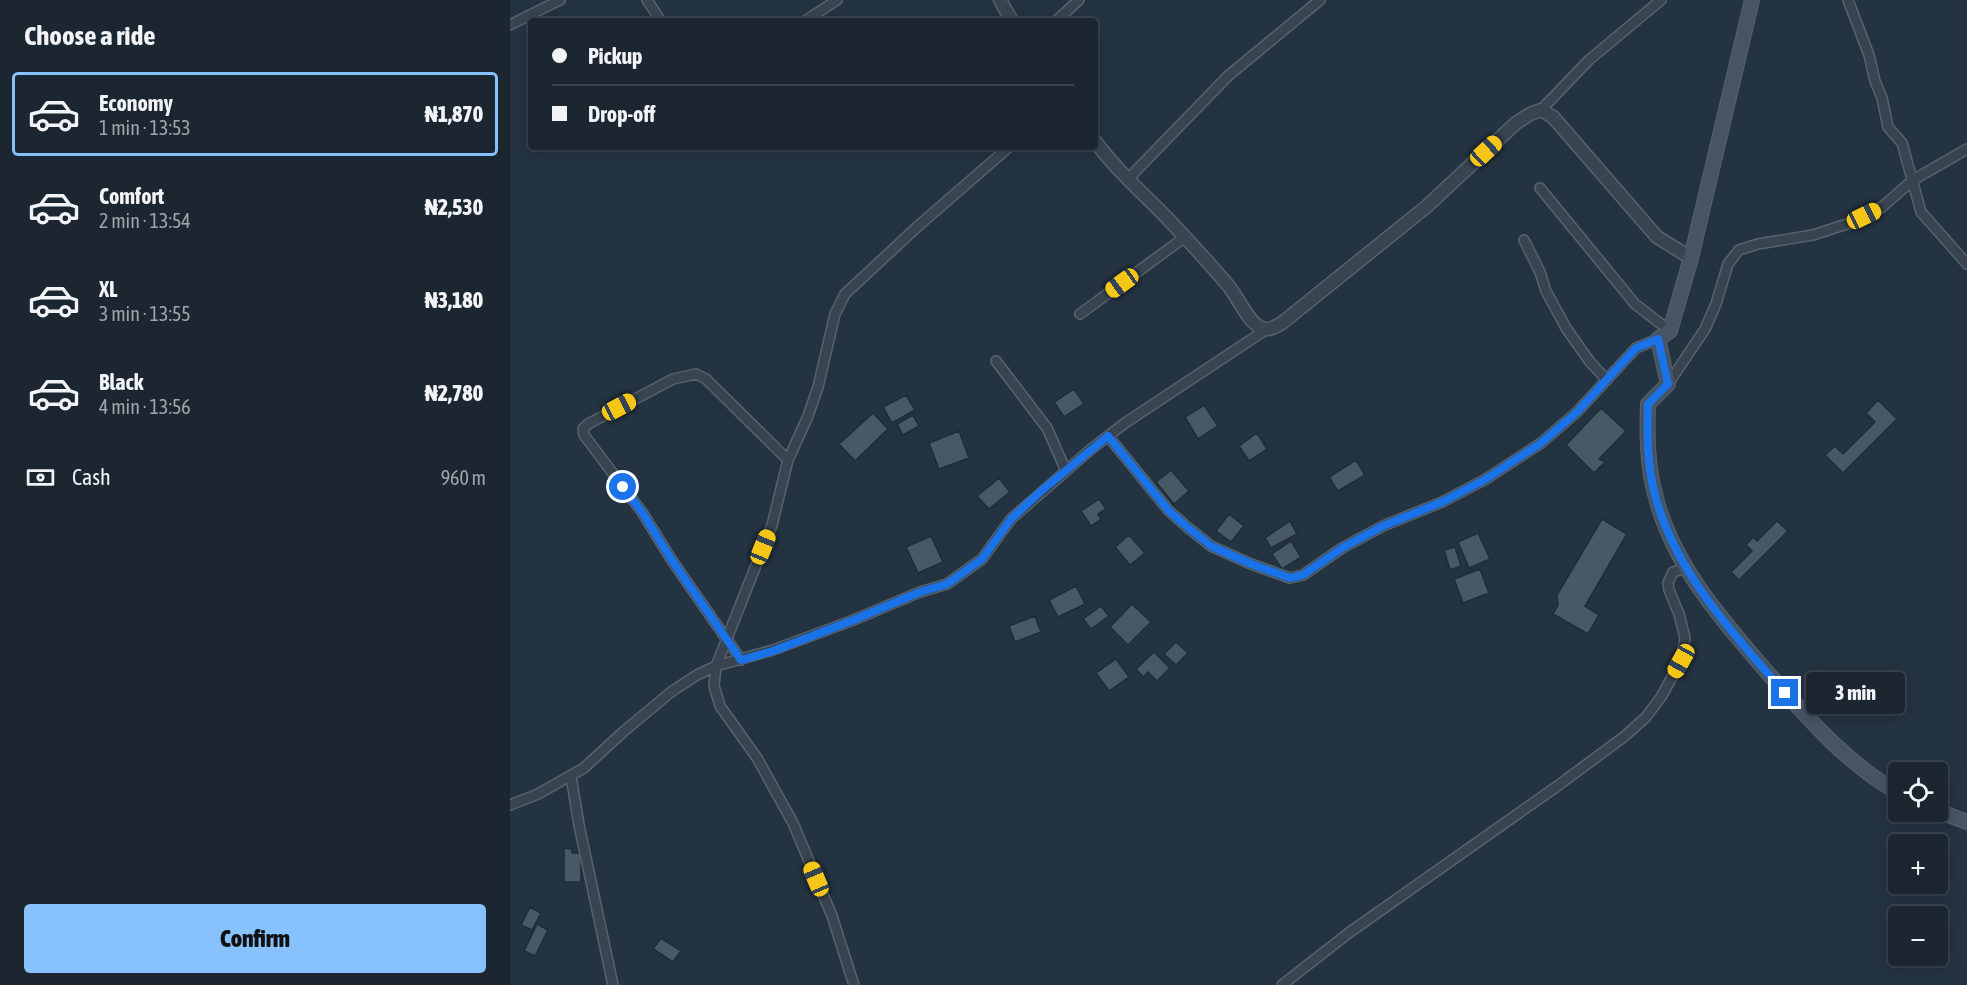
<!DOCTYPE html>
<html lang="en">
<head>
<meta charset="utf-8">
<style>
	:root { --surface:#1b2631; --page:#28323d; --text:#f1f3f6; --muted:#a0a5ab; --line:#39434d; --accent:#87c1fe }
	body { margin:0; font-family:"Asap Condensed",sans-serif; background:var(--page); color:var(--text); height:100vh; display:flex; flex-direction:column; font-size:22px; white-space:nowrap }
	* { box-sizing:border-box; margin:0 }
	p { font-size:20px; color:var(--muted) }
	.icon { flex:none; width:33px; height:33px; fill:none; stroke:currentColor; stroke-width:2; stroke-linecap:round; stroke-linejoin:round }
	.map { position:relative; flex:1; overflow:hidden }
	.panel { display:flex; flex-direction:column; background:var(--surface); width:510px }
	.panel>* { flex:none }
	.guide { position:absolute; left:18px; top:18px; width:570px; height:132px; border-radius:6px; box-shadow:0 3px 15px #0003,0 0 0 2px var(--line); display:grid; align-content:center; height:132px; padding:0 24px; background:var(--surface) }
	.buttons { position:absolute; left:1378px; top:762px; display:grid; gap:12px }
	.buttons a { display:grid; place-items:center; width:60px; height:60px; border-radius:6px; background:var(--surface); box-shadow:0 3px 15px #0003,0 0 0 2px var(--line); font-size:30px }
	.end { position:absolute; width:27px; height:27px; margin:-14px; border:8px solid #1a73e8; background:#fff; box-shadow:0 0 0 3px #fff }
	.from { border-radius:50% }
	.bubble { position:absolute; height:42px; border-radius:6px; background:var(--surface); box-shadow:0 3px 15px #0003,0 0 0 2px var(--line); font-size:20px; font-weight:800; line-height:42px; text-align:center }
	.car { position:absolute; width:18px; height:36px; margin:-18px -9px; border-radius:8px; box-shadow:0 0 4px 2px #0007; background:linear-gradient(#f5c518 24%,#345 0 40%,#f5c518 0 76%,#345 0 86%,#f5c518 0) }
	.guide b { display:flex; align-items:center; gap:21px; height:57px; font-size:22px }
	.guide b+b { border-top:2px solid var(--line) }
	.guide i { width:15px; height:15px; background:var(--text) }
	ul { padding:0; list-style:none }
	li { display:flex; align-items:center; gap:18px; height:84px; margin:0 12px 9px; padding:0 12px; border:3px solid transparent; border-radius:6px }
	li div { flex:1 }
	li b { display:block; font-size:22px }
	li em { font-style:normal; font-weight:800 }
	li.current { border-color:var(--accent) }
	li>.icon { width:54px; height:54px; stroke-width:1.5 }
	h2 { padding:0 24px; font-size:27px; line-height:72px }
	.pay { display:flex; align-items:center; gap:15px; height:66px; padding:0 24px; font-size:22px }
	.pay p { margin-inline-start:auto }
	.button { display:flex; gap:12px; margin-top:auto; padding:12px 24px }
	.button a { flex:1; height:69px; border-radius:6px; background:var(--accent); color:#111; font-size:24px; font-weight:800; line-height:69px; text-align:center }
	main { display:flex; flex:1; min-height:0 }
	.map>svg:first-child { display:block }
</style>
</head>
<body>
<main>
<section class="panel">
<h2>Choose a ride</h2>
<ul>
<li class="current"><svg class="icon" aria-label="car" viewBox="0 0 24 24"><path d="M5 17H2v-5l4-1 3-4h7l3 4 3 1v5h-3M9 17h6M6 11h13"/><circle cx="7" cy="17" r="2"/><circle cx="17" cy="17" r="2"/></svg><div><b>Economy</b><p>1 min · 13:53</p></div><em>₦1,870</em></li>
<li><svg class="icon" aria-label="car" viewBox="0 0 24 24"><path d="M5 17H2v-5l4-1 3-4h7l3 4 3 1v5h-3M9 17h6M6 11h13"/><circle cx="7" cy="17" r="2"/><circle cx="17" cy="17" r="2"/></svg><div><b>Comfort</b><p>2 min · 13:54</p></div><em>₦2,530</em></li>
<li><svg class="icon" aria-label="car" viewBox="0 0 24 24"><path d="M5 17H2v-5l4-1 3-4h7l3 4 3 1v5h-3M9 17h6M6 11h13"/><circle cx="7" cy="17" r="2"/><circle cx="17" cy="17" r="2"/></svg><div><b>XL</b><p>3 min · 13:55</p></div><em>₦3,180</em></li>
<li><svg class="icon" aria-label="car" viewBox="0 0 24 24"><path d="M5 17H2v-5l4-1 3-4h7l3 4 3 1v5h-3M9 17h6M6 11h13"/><circle cx="7" cy="17" r="2"/><circle cx="17" cy="17" r="2"/></svg><div><b>Black</b><p>4 min · 13:56</p></div><em>₦2,780</em></li>
</ul>
<div class="pay"><svg class="icon" aria-label="cash" viewBox="0 0 24 24"><path d="M3 7h18v10H3z"/><circle cx="12" cy="12" r="2"/></svg>Cash<p>960 m</p></div>
<div class="button"><a>Confirm</a></div>
</section>
<div class="map">
<svg width="1457" height="985" viewBox="0 0 1457 985">
	<rect width="100%" height="100%" fill="#243341"/>
	<path fill="#475967" stroke="#1f2c38" stroke-width="1.5" d="M564,389L574,404L554,417L544,402Z
		M396,395L405,410L382,423L373,407Z
		M1368,400L1387,419L1333,473L1315,455L1325,446L1333,454L1365,422L1356,413Z
		M694,405L708,426L688,439L675,417Z
		M1091,408L1116,431L1089,459L1095,462L1084,473L1056,445Z
		M363,413L378,429L345,461L329,444Z
		M403,415L409,426L393,435L387,424Z
		M449,431L459,458L429,469L419,443Z
		M747,433L757,449L739,461L729,446Z
		M846,460L855,475L828,491L819,477Z
		M661,470L679,491L664,504L646,482Z
		M489,478L500,492L479,509L467,496Z
		M589,499L596,509L588,514L591,519L581,526L571,511Z
		M719,514L734,526L721,542L706,531Z
		M1092,519L1117,534L1075,606L1089,615L1078,634L1043,614L1048,605L1047,595Z
		M780,521L787,534L761,548L755,538Z
		M1267,521L1278,531L1229,580L1221,572L1242,551L1236,545L1243,537L1247,541Z
		M968,533L980,559L959,568L948,542Z
		M619,535L635,553L620,565L605,547Z
		M421,536L433,562L408,573L396,547Z
		M781,541L791,557L772,569L762,554Z
		M945,547L951,566L940,570L934,550Z
		M970,569L979,593L953,603L944,579Z
		M566,586L575,604L548,617L539,600Z
		M622,604L641,622L618,645L600,627Z
		M591,606L599,616L581,629L573,619Z
		M525,616L531,632L505,642L499,626Z
		M666,642L678,653L666,665L654,654Z
		M644,652L660,668L647,681L638,672L633,677L626,669Z
		M606,659L619,677L599,691L586,673Z
		M54,848L62,849V853H71V882H54Z
		M20,907L31,913L22,930L11,925Z
		M27,924L38,930L25,956L14,951Z
		M151,938L171,951L163,962L143,949Z"/>
	<g fill="none" stroke-linecap="round" stroke-linejoin="round">
		<g stroke="#56636e" stroke-width="12">
			<path id="minor" d="M137,0L151,21
				M1338,0L1359,55L1365,81L1372,98L1378,127L1392,143L1411,212L1457,264
				M295,21L327,0
				M546,21L569,0
				M0,25L50,0
				M1031,110L1079,60L1151,0
				M618,179L718,76L810,0
				M1030,188L1125,304L1160,331
				M1014,240L1030,272L1036,291L1056,328L1080,362L1097,380
				M570,314L675,237
				M486,361L537,428L556,471
				M1158,384L1195,329L1206,304L1218,264L1229,250L1248,244L1303,235L1337,224L1372,207L1403,180L1457,149
				M598,436L659,511L676,526L701,546L741,564L780,578L793,575L832,548L873,526L932,502L976,479L1031,443L1067,412L1126,348L1148,339
				M231,660L161,559L132,512L74,435L73,429L78,424L163,379L186,374L196,379L278,460
				M61,776L69,825L103,985
				M0,805L28,794L74,768L113,732L161,692L187,675L206,666L263,650L341,621L410,592L437,584L472,559L501,519L580,450L615,423L757,329
				M344,985L322,916L283,823L247,758L210,706L204,686L206,666L262,525L278,460L298,416L308,387L325,314L335,294L407,227L499,147
				M772,985L840,932L1046,787L1115,736L1136,717L1151,697L1171,661L1175,638L1169,614L1159,590L1158,583L1163,572L1177,568"/>
		</g>
		<g stroke="#56636e" stroke-width="15">
			<path id="tertiary" d="M490,0L502,21
				M585,141C606,170 633,193 658,219C678,240 698,262 717,284C727,295 737,321 751,328C759,331 765,327 772,323L916,207L1006,123L1020,114L1031,110L1043,117L1147,237L1181,258"/>
		</g>
		<g stroke="#56636e" stroke-width="16">
			<path id="secondary" d="M1242,0L1181,258L1160,331L1148,339L1158,384L1138,404C1137,434 1137,464 1145,494C1162,566 1217,626 1264,680C1301,722 1340,766 1389,793
				M1428,811L1457,822"/>
		</g>
		<use href="#minor" stroke="#384551" stroke-width="9"/>
		<use href="#tertiary" stroke="#384551" stroke-width="12"/>
		<use href="#secondary" stroke="#465464" stroke-width="14"/>
	</g>
	<g fill="none" stroke-linecap="round" stroke-linejoin="round">
		<path stroke="#1a73e8" stroke-width="8" d="M113,487L132,512L161,559L231,660L263,651L341,621L410,592L437,584L472,559L501,519L530,492L598,436L659,511L676,526L701,546L741,564L780,578L793,575L832,548L873,526L932,502L976,479L1031,443L1067,412L1126,348L1148,339L1158,384L1138,404C1137,434 1137,465 1145,495C1165,572 1224,635 1275,693"/>
	</g>
</svg>
<div class="buttons">
<a><svg class="icon" aria-label="locate" viewBox="0 0 24 24"><circle cx="12" cy="12" r="6"/><path d="M12 2v4M12 18v4M2 12h4M18 12h4"/></svg></a>
<a>+</a>
<a>−</a>
</div>
<i class="end from" style="left:113px;top:487px"></i>
<i class="end" style="left:1275px;top:693px"></i>
<div class="bubble" style="left:1296px;top:672px;width:99px">3 min</div>
<i class="car" style="left:976px;top:151px;rotate:47deg"></i>
<i class="car" style="left:1354px;top:216px;rotate:64deg"></i>
<i class="car" style="left:612px;top:283px;rotate:234deg"></i>
<i class="car" style="left:109px;top:407px;rotate:62deg"></i>
<i class="car" style="left:253px;top:547px;rotate:22deg"></i>
<i class="car" style="left:1171px;top:661px;rotate:209deg"></i>
<i class="car" style="left:306px;top:879px;rotate:337deg"></i>
<div class="guide">
<b><i class="from"></i>Pickup</b>
<b><i></i>Drop-off</b>
</div>
</div>
</main>
</body>
</html>
